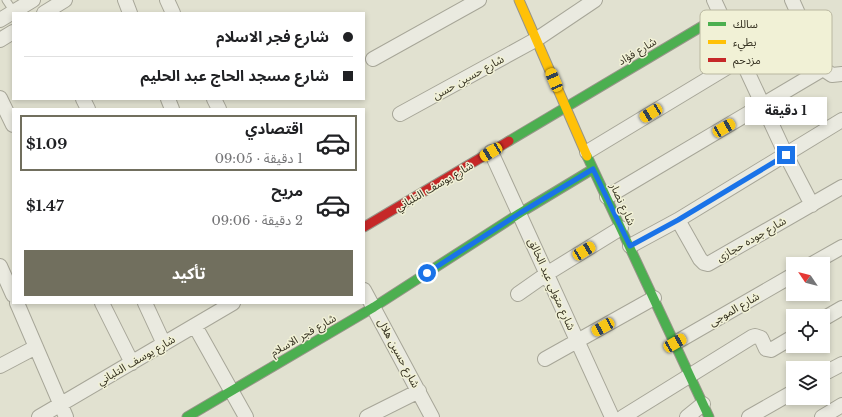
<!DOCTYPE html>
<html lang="ar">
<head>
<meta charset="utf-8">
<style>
	:root { --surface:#fff; --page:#f6f6f6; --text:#202124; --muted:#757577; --line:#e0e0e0; --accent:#716f5e }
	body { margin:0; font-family:"Libre Baskerville","Noto Sans Arabic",serif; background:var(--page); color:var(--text); direction:rtl; height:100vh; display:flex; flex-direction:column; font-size:15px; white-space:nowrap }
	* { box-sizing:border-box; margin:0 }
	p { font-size:13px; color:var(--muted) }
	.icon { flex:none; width:22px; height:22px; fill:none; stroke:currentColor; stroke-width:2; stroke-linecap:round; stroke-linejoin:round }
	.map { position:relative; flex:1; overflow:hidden; direction:ltr }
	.sheet { position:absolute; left:12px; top:108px; width:353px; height:196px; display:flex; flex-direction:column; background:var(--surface); border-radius:0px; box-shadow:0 2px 6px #0003; direction:rtl }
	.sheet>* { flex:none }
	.hud { position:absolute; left:12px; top:12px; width:353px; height:88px; border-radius:0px; box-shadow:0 2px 6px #0003; direction:rtl; display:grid; align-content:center; height:88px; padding:0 12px; background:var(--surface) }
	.needle { width:26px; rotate:305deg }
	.buttons { position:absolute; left:786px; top:257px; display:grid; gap:8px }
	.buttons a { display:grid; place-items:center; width:44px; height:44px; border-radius:0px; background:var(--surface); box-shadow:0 2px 6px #0003; font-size:20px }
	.end { position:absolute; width:18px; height:18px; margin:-9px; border:5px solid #1a73e8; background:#fff; box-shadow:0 0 0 2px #fff }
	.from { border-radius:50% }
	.bubble { position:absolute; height:28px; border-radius:0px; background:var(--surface); box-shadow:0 2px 6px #0003; font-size:13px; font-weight:700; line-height:28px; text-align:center; direction:rtl }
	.car { position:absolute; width:12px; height:24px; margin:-12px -6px; border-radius:5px; box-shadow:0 0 3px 1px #0007; background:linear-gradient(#f5c518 24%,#345 0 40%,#f5c518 0 76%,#345 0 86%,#f5c518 0) }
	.hud b { display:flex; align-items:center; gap:14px; height:38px; font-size:15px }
	.hud b+b { border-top:1px solid var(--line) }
	.hud i { width:10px; height:10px; background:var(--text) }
	ul { padding:7px 0 0; list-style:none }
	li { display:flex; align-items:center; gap:12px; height:56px; margin:0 8px 6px; padding:0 4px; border:2px solid transparent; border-radius:0px }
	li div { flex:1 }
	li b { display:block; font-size:15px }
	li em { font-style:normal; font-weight:700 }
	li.on { border-color:var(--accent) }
	li>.icon { width:36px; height:36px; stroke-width:1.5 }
	.action { display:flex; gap:8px; margin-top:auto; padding:8px 12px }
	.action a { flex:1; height:46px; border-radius:0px; background:var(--accent); color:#fff; font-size:16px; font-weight:700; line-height:46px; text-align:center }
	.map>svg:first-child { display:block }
</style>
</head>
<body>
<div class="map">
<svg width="842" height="417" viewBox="0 0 842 417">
	<rect width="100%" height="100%" fill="#e1e1d0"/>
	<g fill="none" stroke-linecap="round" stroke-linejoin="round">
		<g stroke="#a7a698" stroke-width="9">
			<path id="lane" d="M6,0L14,12"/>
		</g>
		<g stroke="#a7a698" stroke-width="16">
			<path id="street" d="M125,0L130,13
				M167,0L173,13
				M714,0L786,155L812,205
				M792,0L823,69L832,75L842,74
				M44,13L65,0
				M0,20L33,0
				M0,40L13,32
				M373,59L479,0
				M0,98L13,125
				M83,99L88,109
				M168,99L172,109
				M214,99L219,109
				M400,114L537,39L595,0
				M491,152L612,417
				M587,152L741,59
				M607,197L823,69
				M678,220L700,259L704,263L708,264L842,187
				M630,246L678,220L842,120
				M812,264L842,247
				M0,266L13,295
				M364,290L432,417
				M518,294L548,273L621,228
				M17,303L66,417
				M102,303L132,363
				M145,303L164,344
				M823,319L842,308
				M195,326L246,417
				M675,343L793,275
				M545,359L654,298
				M0,366L36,347
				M823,374L842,364
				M39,417L233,303
				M367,417L419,391
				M623,417L752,337L755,336L761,338L766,349L771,350L793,337
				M687,417L703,404
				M749,417L793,392
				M822,417L842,405"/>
		</g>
		<g stroke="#979588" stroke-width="11">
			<path id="fast" d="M509,141L721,15
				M587,156L709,417
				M187,417L374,307L520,213L593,169"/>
		</g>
		<g stroke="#979588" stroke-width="11">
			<path id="slow" d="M519,0L587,156"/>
		</g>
		<g stroke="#979588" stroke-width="11">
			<path id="jam" d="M364,227L509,141"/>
		</g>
		<use href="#lane" stroke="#eaeae0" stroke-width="7"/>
		<use href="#street" stroke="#eaeae0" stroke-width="14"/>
		<use href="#fast" stroke="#4caf50" stroke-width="9"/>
		<use href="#slow" stroke="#ffc107" stroke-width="9"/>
		<use href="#jam" stroke="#c62828" stroke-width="9"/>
	</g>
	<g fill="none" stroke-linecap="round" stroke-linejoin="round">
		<path stroke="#1a73e8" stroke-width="5" d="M427,273L520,213L593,169L630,246L678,220L786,155"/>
	</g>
	<g text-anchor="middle" stroke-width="3" stroke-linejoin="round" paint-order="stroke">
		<g font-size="11" fill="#353121" stroke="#f1f1d6">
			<text transform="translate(637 51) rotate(-31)" y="4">شارع فؤاد</text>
			<text transform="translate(468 77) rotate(-29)" y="4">شارع حسين حسن</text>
			<text transform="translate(434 186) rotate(-30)" y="4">شارع يوسف التلباني</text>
			<text transform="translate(623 204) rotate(65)" y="4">شارع نصار</text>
			<text transform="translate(751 239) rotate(-30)" y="4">شارع جوده حجازى</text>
			<text transform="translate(552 284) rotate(66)" y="4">شارع متولي عبد الخالق</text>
			<text transform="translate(734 309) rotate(-30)" y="4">شارع الموجى</text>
			<text transform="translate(303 335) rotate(-30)" y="4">شارع فجر الاسلام</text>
			<text transform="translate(399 353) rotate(62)" y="4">شارع حسين هلال</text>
			<text transform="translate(136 360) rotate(-30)" y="4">شارع يوسف التلباني</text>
		</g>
	</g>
	<rect x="700" y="10" width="132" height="64" rx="6" fill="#f1f1d6" stroke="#b9b7a0" stroke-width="1"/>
	<rect x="708" y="22" width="18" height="4" fill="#4caf50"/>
	<rect x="708" y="40" width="18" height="4" fill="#ffc107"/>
	<rect x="708" y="58" width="18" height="4" fill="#c62828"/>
	<g font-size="11" fill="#353121">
		<text x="733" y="28">سالك</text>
		<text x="733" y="46">بطيء</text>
		<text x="733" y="64">مزدحم</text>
	</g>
</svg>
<div class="buttons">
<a><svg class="needle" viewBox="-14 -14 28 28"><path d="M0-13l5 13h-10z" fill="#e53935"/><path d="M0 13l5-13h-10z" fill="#757577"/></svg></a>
<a><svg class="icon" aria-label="locate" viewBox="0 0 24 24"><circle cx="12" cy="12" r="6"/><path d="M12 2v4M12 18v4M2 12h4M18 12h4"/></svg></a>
<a><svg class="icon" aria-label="layers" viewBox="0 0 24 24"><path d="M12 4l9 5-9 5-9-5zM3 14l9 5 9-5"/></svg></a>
</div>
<i class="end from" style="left:427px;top:273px"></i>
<i class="end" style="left:786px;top:155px"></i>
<div class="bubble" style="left:745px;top:97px;width:82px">1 دقيقة</div>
<i class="car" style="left:554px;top:80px;rotate:337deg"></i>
<i class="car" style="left:651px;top:113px;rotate:239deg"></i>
<i class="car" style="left:724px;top:128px;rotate:60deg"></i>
<i class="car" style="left:491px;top:152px;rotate:239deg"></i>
<i class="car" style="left:584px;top:251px;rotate:59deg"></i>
<i class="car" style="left:603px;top:327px;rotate:241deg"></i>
<i class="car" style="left:675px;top:343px;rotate:60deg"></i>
<div class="hud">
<b><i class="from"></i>شارع فجر الاسلام</b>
<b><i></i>شارع مسجد الحاج عبد الحليم</b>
</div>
<section class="sheet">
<ul>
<li class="on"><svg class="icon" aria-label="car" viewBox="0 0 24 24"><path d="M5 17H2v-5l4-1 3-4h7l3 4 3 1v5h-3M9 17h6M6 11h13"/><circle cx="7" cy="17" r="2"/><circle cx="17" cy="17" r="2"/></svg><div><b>اقتصادي</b><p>1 دقيقة · 09:05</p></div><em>$1.09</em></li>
<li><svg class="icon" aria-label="car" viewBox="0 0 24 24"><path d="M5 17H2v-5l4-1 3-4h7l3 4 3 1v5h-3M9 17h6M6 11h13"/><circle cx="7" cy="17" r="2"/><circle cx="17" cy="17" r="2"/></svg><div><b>مريح</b><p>2 دقيقة · 09:06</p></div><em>$1.47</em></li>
</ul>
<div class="action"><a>تأكيد</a></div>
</section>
</div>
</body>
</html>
